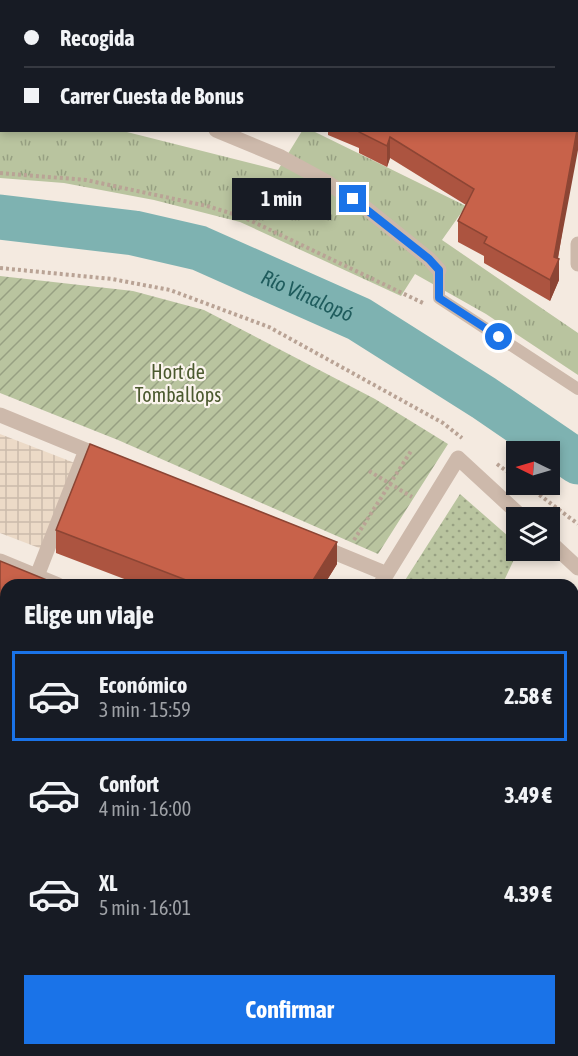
<!DOCTYPE html>
<html lang="es">
<head>
<meta charset="utf-8">
<style>
	:root { --surface:#171b24; --page:#242831; --text:#f1f3f6; --muted:#9ea1a6; --line:#363941; --accent:#1a73e8 }
	body { margin:0; font-family:"Asap Condensed",sans-serif; background:var(--page); color:var(--text); height:100vh; display:flex; flex-direction:column; font-size:22px; white-space:nowrap }
	* { box-sizing:border-box; margin:0 }
	p { font-size:20px; color:var(--muted) }
	.icon { flex:none; width:33px; height:33px; fill:none; stroke:currentColor; stroke-width:2; stroke-linecap:round; stroke-linejoin:round }
	.map { position:relative; flex:1; overflow:hidden }
	.panel { position:absolute; left:0px; top:579px; width:579px; height:477px; display:flex; flex-direction:column; background:var(--surface); border-radius:18px 18px 0 0; box-shadow:0 3px 9px #0003 }
	.panel>* { flex:none }
	.banner { position:absolute; left:0px; top:0px; width:579px; height:132px; box-shadow:0 3px 9px #0003; display:grid; align-content:center; height:132px; padding:0 24px; background:var(--surface) }
	.needle { width:39px; rotate:275deg }
	.controls { position:absolute; left:506px; top:441px; display:grid; gap:12px }
	.controls a { display:grid; place-items:center; width:54px; height:54px; border-radius:0px; background:var(--surface); box-shadow:0 3px 9px #0003; font-size:30px }
	.end { position:absolute; width:27px; height:27px; margin:-14px; border:8px solid #1a73e8; background:#fff; box-shadow:0 0 0 3px #fff }
	.from { border-radius:50% }
	.bubble { position:absolute; height:42px; border-radius:0px; background:var(--surface); box-shadow:0 3px 9px #0003; font-size:20px; font-weight:700; line-height:42px; text-align:center }
	.banner b { display:flex; align-items:center; gap:21px; height:57px; font-size:22px }
	.banner b+b { border-top:2px solid var(--line) }
	.banner i { width:15px; height:15px; background:var(--text) }
	ul { padding:0; list-style:none }
	li { display:flex; align-items:center; gap:18px; height:90px; margin:0 12px 9px; padding:0 12px; border:3px solid transparent; border-radius:0px }
	li div { flex:1 }
	li b { display:block; font-size:22px }
	li em { font-style:normal; font-weight:700 }
	li.active { border-color:var(--accent) }
	li>.icon { width:54px; height:54px; stroke-width:1.5 }
	h2 { padding:0 24px; font-size:27px; line-height:72px }
	.action { display:flex; gap:12px; margin-top:auto; padding:12px 24px }
	.action a { flex:1; height:69px; border-radius:0px; background:var(--accent); color:#fff; font-size:24px; font-weight:700; line-height:69px; text-align:center }
	.map>svg:first-child { display:block }
</style>
</head>
<body>
<div class="map">
<svg width="578" height="1056" viewBox="0 0 578 1056">
	<defs>
		<pattern id="grass-dots" width="8" height="8" patternUnits="userSpaceOnUse" patternTransform="scale(1.5)"><rect width="8" height="8" fill="#b9c49f"/><path d="M2 2h.1M6 6h.1" fill="none" stroke="#97a082" stroke-width="1.8" stroke-linecap="round"/></pattern>
		<pattern id="park-tufts" width="24" height="20" patternUnits="userSpaceOnUse" patternTransform="scale(1.5)"><rect width="24" height="20" fill="#b9c49f"/><path d="M3 7l-1-3M5 7V3M7 7l1-3M15 17l-1-3M17 17v-4M19 17l1-3" fill="none" stroke="#97a082"/></pattern>
		<pattern id="garden-furrows" width="10" height="10" patternUnits="userSpaceOnUse" patternTransform="scale(1.5)"><rect width="10" height="10" fill="#b9c49f"/><path d="M-1 1l2-2M0 10L10 0M9 11l2-2" fill="none" stroke="#97a082"/></pattern>
		<pattern id="plaza-grid" width="8" height="8" patternUnits="userSpaceOnUse" patternTransform="scale(1.5)"><rect width="8" height="8" fill="#ecdac7"/><path d="M0 4h8M4 0v8" fill="none" stroke="#cbbbab"/></pattern>
	</defs>
	<rect width="100%" height="100%" fill="#f4eae0"/>
	<path fill="url(#grass-dots)" d="M460,494L516,543V550L518,551L502,585H402Z"/>
	<path fill="url(#park-tufts)" d="M0,117L2,130L123,131L278,170L302,131H313L466,206L442,240L578,333V375L486,314L415,274L401,296L240,222L154,200L64,183L0,178Z"/>
	<path fill="url(#garden-furrows)" d="M0,276L133,291L204,310L375,399L448,444L378,554L118,440L0,393Z"/>
	<path fill="url(#plaza-grid)" d="M0,434L80,465L47,551L0,533Z"/>
	<g fill="none" stroke-linecap="round" stroke-linejoin="round">
		<path stroke="#7eb2b1" stroke-width="45" id="s1" d="M0,217L134,233L199,248L359,319L484,398L578,462"/>
		<path stroke="#b9a395" stroke-width="4" stroke-dasharray="3 3" stroke-linecap="butt" d="M0,173L86,180L207,206L243,217L423,303
			M0,268L112,279L170,290L269,327L443,423L462,438
			M497,464L516,478
			M369,471L412,497
			M525,484L578,524
			M354,540L411,451"/>
		<path stroke="#cdb9ab" stroke-width="12" d="M439,270V298L578,389"/>
		<path stroke="#cdb9ab" stroke-width="15" d="M0,54L2,55
			M0,75L2,74
			M216,130L281,157L325,181L367,209L429,259L439,270
			M578,244V264
			M0,415L105,458
			M549,541L578,568
			M319,546L387,574
			M0,561L58,585
			M37,576L86,450
			M380,585L458,458L523,518
			M0,663L6,665
			M573,795L578,797
			M573,850L578,852
			M0,852L6,851
			M0,890L6,907
			M45,1050L47,1056
			M234,1050V1056
			M190,1056L221,1050
			M461,1056V1050"/>
	</g>
	<path fill="#ac5440" d="M0,0L2,2V38H0Z
		M327,130H578L558,259L559,280L550,301L484,263V256L458,242V221L466,205L390,158L387,167L359,153V148L328,135V131Z
		M56,530L337,564L324,585H140L56,553Z
		M0,561L6,585V647L0,645Z
		M573,683L578,685V736H573Z
		M578,744V773L573,770V745Z
		M573,862L578,865V992L573,991Z
		M6,956V1014L5,1013L4,960Z
		M26,1050L27,1056H0Z
		M54,1050H127L95,1056H56Z"/>
	<path fill="#8c4534" d="M578,127V150L557,262L559,259V280L550,301V280Z
		M390,137V158L387,167V146Z
		M337,542V564L324,585H310Z
		M6,815V832L0,833V817Z
		M5,997V1013L0,1015V998Z"/>
	<path fill="#c8624a" stroke="#8c4534" stroke-width="1.5" d="M0,0H372V2H2V17H0Z
		M454,0H578V130V2H454Z
		M360,130H577L554,257L559,259L550,280L484,243L487,237L458,221L474,189L390,137L387,146L359,132Z
		M90,444L337,542L310,585H199L56,530Z
		M0,561L59,585H6V630L0,628Z
		M573,683L578,685V719H573Z
		M6,689V815L0,817V690Z
		M578,744V756L573,754V745Z
		M573,862L578,865V978L573,977Z
		M0,944L4,960L6,956V997L0,998Z
		M578,996V1056H245V1053L249,1050H457L460,1052L466,1050H573V997Z
		M6,1015V1050H26L27,1052L10,1056H0V1017Z"/>
	<g fill="none" stroke-linecap="round" stroke-linejoin="round">
		<path stroke="#1a73e8" stroke-width="8" d="M353,199L429,259L439,270V298L499,337"/>
	</g>
	<g text-anchor="middle" stroke-width="4.5" stroke-linejoin="round" paint-order="stroke">
		<g font-size="20" fill="#4b592e" stroke="#fbf4ed">
			<text x="178" y="379">Hort de<tspan x="178" dy="23">Tomballops</tspan></text>
		</g>
		<g font-size="21" font-style="italic" fill="#1f5c5d" stroke="#fbf4ed">
			<text dy="7" stroke="none"><textPath href="#s1" startOffset="320">Río Vinalopó</textPath></text>
		</g>
	</g>
</svg>
<div class="controls">
<a><svg class="needle" viewBox="-14 -14 28 28"><path d="M0-13l5 13h-10z" fill="#e53935"/><path d="M0 13l5-13h-10z" fill="#9ea1a6"/></svg></a>
<a><svg class="icon" aria-label="layers" viewBox="0 0 24 24"><path d="M12 4l9 5-9 5-9-5zM3 14l9 5 9-5"/></svg></a>
</div>
<i class="end from" style="left:499px;top:337px"></i>
<i class="end" style="left:353px;top:199px"></i>
<div class="bubble" style="left:232px;top:178px;width:99px">1 min</div>
<div class="banner">
<b><i class="from"></i>Recogida</b>
<b><i></i>Carrer Cuesta de Bonus</b>
</div>
<section class="panel">
<h2>Elige un viaje</h2>
<ul>
<li class="active"><svg class="icon" aria-label="car" viewBox="0 0 24 24"><path d="M5 17H2v-5l4-1 3-4h7l3 4 3 1v5h-3M9 17h6M6 11h13"/><circle cx="7" cy="17" r="2"/><circle cx="17" cy="17" r="2"/></svg><div><b>Económico</b><p>3 min · 15:59</p></div><em>2.58 €</em></li>
<li><svg class="icon" aria-label="car" viewBox="0 0 24 24"><path d="M5 17H2v-5l4-1 3-4h7l3 4 3 1v5h-3M9 17h6M6 11h13"/><circle cx="7" cy="17" r="2"/><circle cx="17" cy="17" r="2"/></svg><div><b>Confort</b><p>4 min · 16:00</p></div><em>3.49 €</em></li>
<li><svg class="icon" aria-label="car" viewBox="0 0 24 24"><path d="M5 17H2v-5l4-1 3-4h7l3 4 3 1v5h-3M9 17h6M6 11h13"/><circle cx="7" cy="17" r="2"/><circle cx="17" cy="17" r="2"/></svg><div><b>XL</b><p>5 min · 16:01</p></div><em>4.39 €</em></li>
</ul>
<div class="action"><a>Confirmar</a></div>
</section>
</div>
</body>
</html>
